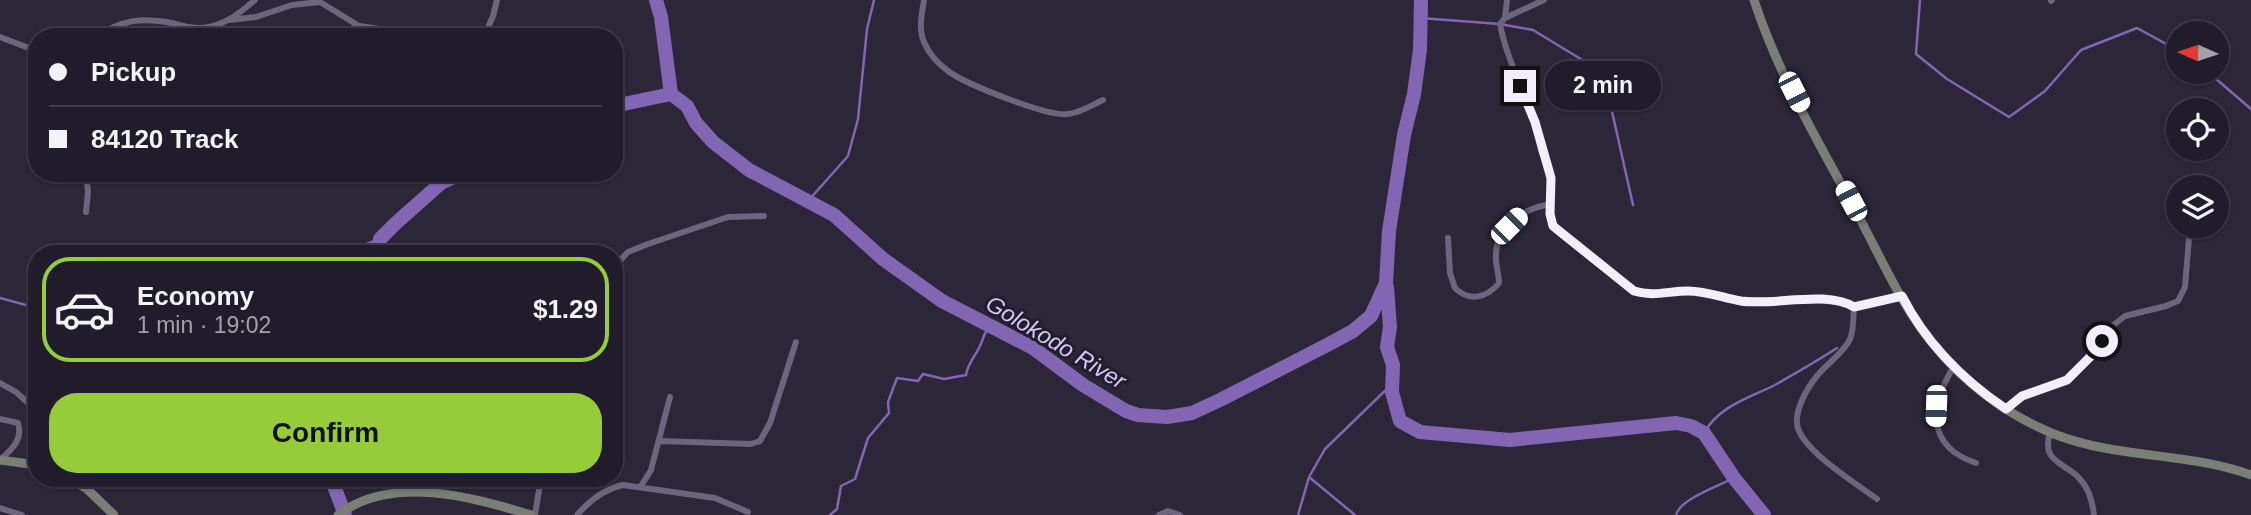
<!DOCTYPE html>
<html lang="en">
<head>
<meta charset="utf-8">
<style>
	:root { --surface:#211c2b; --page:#2d2937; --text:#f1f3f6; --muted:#a2a1a9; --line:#3e3a47; --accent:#96cc39 }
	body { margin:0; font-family:Helvetica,sans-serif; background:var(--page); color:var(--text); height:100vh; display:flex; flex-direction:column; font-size:26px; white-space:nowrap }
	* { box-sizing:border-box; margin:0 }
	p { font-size:23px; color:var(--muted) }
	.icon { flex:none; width:38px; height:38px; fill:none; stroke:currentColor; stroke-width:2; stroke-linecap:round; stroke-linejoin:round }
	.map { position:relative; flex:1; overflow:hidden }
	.panel { position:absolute; left:28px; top:245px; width:595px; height:242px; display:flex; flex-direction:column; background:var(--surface); border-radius:28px; box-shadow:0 2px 5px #0004,0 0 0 2px var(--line) }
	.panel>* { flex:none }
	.hud { position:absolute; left:28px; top:28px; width:595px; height:154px; border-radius:28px; box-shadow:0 2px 5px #0004,0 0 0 2px var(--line); display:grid; align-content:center; height:154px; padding:0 21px; background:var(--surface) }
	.needle { width:46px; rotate:273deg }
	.controls { position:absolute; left:2166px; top:21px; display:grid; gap:14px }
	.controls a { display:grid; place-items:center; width:63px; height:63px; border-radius:50%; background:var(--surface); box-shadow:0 2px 5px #0004,0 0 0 2px var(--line); font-size:35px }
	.end { position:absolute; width:32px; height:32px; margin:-16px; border:9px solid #f2eefb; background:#111; box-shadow:0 0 0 4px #111 }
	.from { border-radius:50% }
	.bubble { position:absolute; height:49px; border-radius:24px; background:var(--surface); box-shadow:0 2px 5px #0004,0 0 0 2px var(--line); font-size:23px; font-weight:700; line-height:49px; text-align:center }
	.car { position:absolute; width:21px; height:42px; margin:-21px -10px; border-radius:9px; box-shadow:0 0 5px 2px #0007; background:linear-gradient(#fff 24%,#345 0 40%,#fff 0 76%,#345 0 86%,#fff 0) }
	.hud b { display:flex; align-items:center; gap:24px; height:66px; font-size:26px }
	.hud b+b { border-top:2px solid var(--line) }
	.hud i { width:18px; height:18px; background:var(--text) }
	ul { padding:12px 0 0; list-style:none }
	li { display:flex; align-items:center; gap:21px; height:105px; margin:0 14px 10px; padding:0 7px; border:4px solid var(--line); border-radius:28px }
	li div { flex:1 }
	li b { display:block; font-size:26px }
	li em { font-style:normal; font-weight:700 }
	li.current { border-color:var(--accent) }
	li>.icon { width:63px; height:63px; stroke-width:1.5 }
	.action { display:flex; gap:14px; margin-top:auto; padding:14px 21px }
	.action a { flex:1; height:80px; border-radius:28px; background:var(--accent); color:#111; font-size:28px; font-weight:700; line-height:80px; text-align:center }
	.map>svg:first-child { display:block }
</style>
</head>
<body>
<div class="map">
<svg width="2251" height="515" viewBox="0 0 2251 515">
	<rect width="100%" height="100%" fill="#2c2639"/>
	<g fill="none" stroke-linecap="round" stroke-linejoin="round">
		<path stroke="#8266b4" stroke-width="2.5" d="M1920,0L1916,54L1947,79L2009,117L2045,91L2081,50L2137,28L2179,51
			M1420,18L1500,24L1533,30L1584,61L1604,91L1611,107L1633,205
			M2208,72L2251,109
			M808,201L848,156L858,119L867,29L874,0
			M317,254L331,244L345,252L380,239
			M0,298L37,308
			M1704,433C1719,406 1749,398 1775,385C1796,373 1817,361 1837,348
			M1309,477L1355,515
			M830,515L837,509L841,486L855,479L868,438L889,413L888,402L897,378L918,381L923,374L944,379L966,375C968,363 974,358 979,348C984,339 983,333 990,326
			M1298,515L1309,477L1325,449L1393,383
			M1676,515C1680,499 1719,486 1734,478"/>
		<path stroke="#8266b4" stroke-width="14" d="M656,0L661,17L671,94
			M614,106L671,94L687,106L696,123L713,142L749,170L834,215L883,259L942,301L1033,348L1083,385L1126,411L1138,415L1167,417L1192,413L1220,400L1331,343L1353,331L1371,316L1386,283L1389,231L1404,135L1414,94L1420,50L1421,0
			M378,254L380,239L396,223L441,183L463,173
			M1387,287L1390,327L1387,347L1393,365L1392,392L1400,421L1420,432L1510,440L1676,423L1691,426L1704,433L1734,478L1764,515
			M331,478L345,515"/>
		<path stroke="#6c657b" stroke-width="6" d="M924,0C922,14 918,28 924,42C929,54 937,63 948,71C965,84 1048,117 1068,114C1080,113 1092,105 1103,100
			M1507,0L1505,18L1500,24C1506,57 1524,91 1535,124C1538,133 1539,142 1541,151C1544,159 1549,167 1551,176C1554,196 1544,217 1559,233L1623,283L1634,291L1647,295L1691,291L1742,301L1814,300L1848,303L1854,307L1902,296
			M2051,1L2052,0
			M1505,18L1544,0
			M229,20L256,17L292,5L320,2L359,26L380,29L400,37
			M0,37L37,51
			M94,37C123,20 140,17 172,23C184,26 196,30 209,27C228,23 241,12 255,0
			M484,37L493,16L497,0
			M86,173L88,192L86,212
			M1448,238L1450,273L1455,288C1469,302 1487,298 1499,283C1499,273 1495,264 1496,254C1497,225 1525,208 1551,204
			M614,267L628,252L648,244L728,217L764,216
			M1854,307C1853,317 1854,330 1850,339C1843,354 1827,363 1817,376C1807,388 1791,415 1799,431C1810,455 1855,483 1877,499
			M1954,366C1930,405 1925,446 1976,463
			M0,383L16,392L37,411
			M2006,409L2022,396L2067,380L2092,355L2111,327L2125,316L2166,306L2178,301L2185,287L2190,226
			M0,419L18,423C23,440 12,449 0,460
			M2050,432C2042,460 2059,461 2076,475C2088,486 2092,499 2094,515
			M660,441L751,444L760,441L770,423L796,342
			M400,478L402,492
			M641,486L651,470L670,397
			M0,508L22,515
			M535,515L541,478
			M577,515C590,500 604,489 623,485L715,498L748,512
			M1159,515L1168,511L1180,515"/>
		<path stroke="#797f74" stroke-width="9" d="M1754,0C1779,77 1822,148 1860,219C1884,264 1905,313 1939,351C1970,387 2010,416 2054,434C2117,459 2188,452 2251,475
			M0,460L37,465
			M69,478L87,489L114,515
			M338,515C392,474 472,497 531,515"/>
	</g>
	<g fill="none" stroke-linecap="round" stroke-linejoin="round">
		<path stroke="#f2eefb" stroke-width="9" d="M1520,86L1535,122L1551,178L1550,214L1553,226L1634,291C1653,297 1669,291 1688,291C1706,291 1724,298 1741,301C1774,306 1826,290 1854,307L1902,296C1926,343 1963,380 2006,409L2022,396L2067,380L2092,355L2102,341"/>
	</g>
	<g text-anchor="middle" stroke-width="6" stroke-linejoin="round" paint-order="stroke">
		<g font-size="23" font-style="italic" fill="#d5c8f3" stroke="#221d2e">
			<text transform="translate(1056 342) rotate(31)" y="8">Golokodo River</text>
		</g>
	</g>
</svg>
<div class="controls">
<a><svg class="needle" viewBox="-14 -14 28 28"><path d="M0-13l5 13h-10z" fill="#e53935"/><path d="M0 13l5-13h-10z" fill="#a2a1a9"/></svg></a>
<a><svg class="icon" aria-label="locate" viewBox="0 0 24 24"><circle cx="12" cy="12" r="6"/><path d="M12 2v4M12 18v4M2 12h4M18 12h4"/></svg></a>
<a><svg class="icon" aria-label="layers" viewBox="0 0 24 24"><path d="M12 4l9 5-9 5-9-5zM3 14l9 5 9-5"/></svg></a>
</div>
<i class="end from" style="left:2102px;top:341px"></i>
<i class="end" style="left:1520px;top:86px"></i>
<div class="bubble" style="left:1545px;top:61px;width:116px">2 min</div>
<i class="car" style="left:1794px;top:92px;rotate:153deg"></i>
<i class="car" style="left:1851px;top:201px;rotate:332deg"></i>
<i class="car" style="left:1509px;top:226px;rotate:45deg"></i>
<i class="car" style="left:1936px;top:406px;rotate:182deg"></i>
<div class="hud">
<b><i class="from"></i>Pickup</b>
<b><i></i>84120 Track</b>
</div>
<section class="panel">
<ul>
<li class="current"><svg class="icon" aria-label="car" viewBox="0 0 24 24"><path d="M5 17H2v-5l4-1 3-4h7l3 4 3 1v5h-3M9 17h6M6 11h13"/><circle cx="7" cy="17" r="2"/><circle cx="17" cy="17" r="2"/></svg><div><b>Economy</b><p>1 min · 19:02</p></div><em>$1.29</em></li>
</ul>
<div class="action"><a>Confirm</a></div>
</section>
</div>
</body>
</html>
